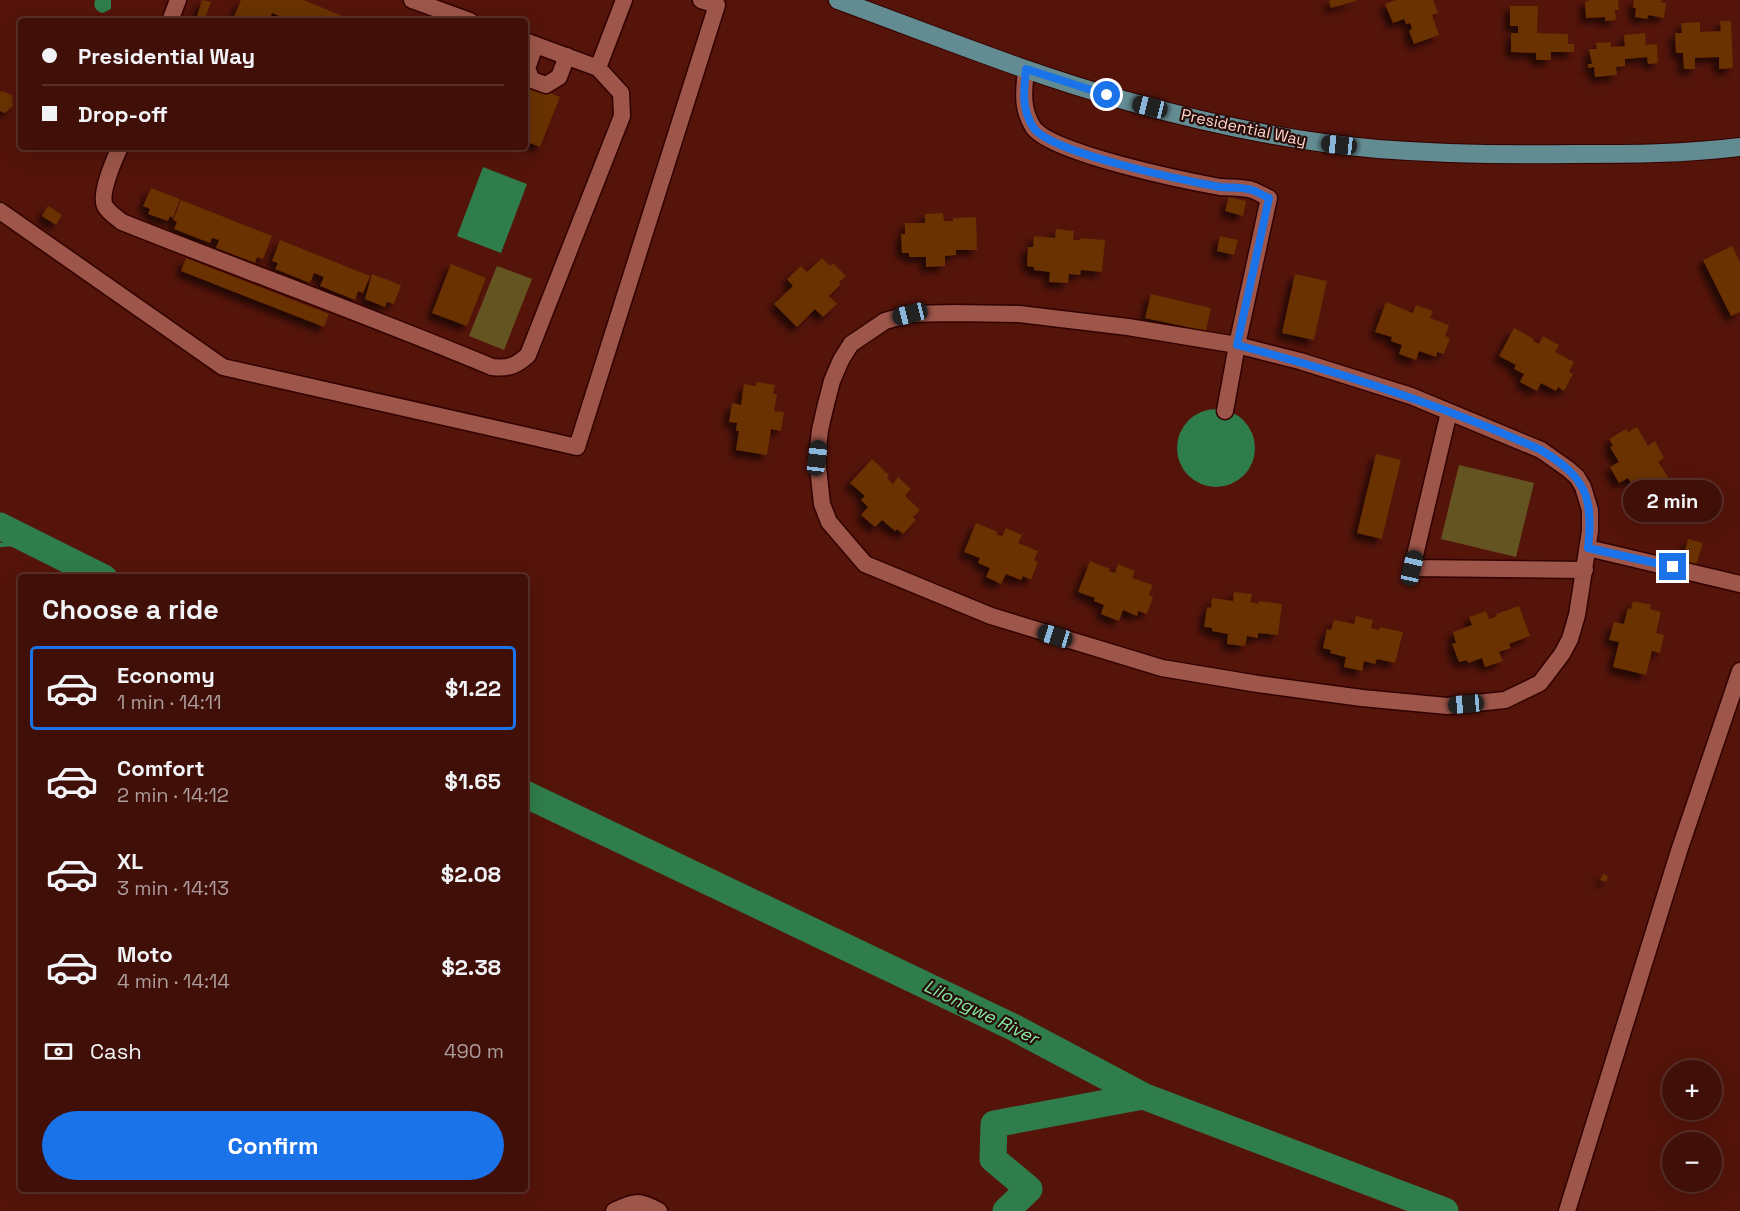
<!DOCTYPE html>
<html lang="en">
<head>
<meta charset="utf-8">
<style>
	:root { --surface:#3f0f08; --page:#4a1d16; --text:#f1f3f6; --muted:#ad9c9c; --line:#582f29; --accent:#1a73e8 }
	body { margin:0; font-family:"Space Grotesk",sans-serif; background:var(--page); color:var(--text); height:100vh; display:flex; flex-direction:column; font-size:22px; white-space:nowrap }
	* { box-sizing:border-box; margin:0 }
	p { font-size:20px; color:var(--muted) }
	.icon { flex:none; width:33px; height:33px; fill:none; stroke:currentColor; stroke-width:2; stroke-linecap:round; stroke-linejoin:round }
	.map { position:relative; flex:1; overflow:hidden }
	.panel { position:absolute; left:18px; top:574px; width:510px; height:618px; display:flex; flex-direction:column; background:var(--surface); border-radius:6px; box-shadow:0 6px 24px #0002,0 0 0 2px var(--line) }
	.panel>* { flex:none }
	.top-card { position:absolute; left:18px; top:18px; width:510px; height:132px; border-radius:6px; box-shadow:0 6px 24px #0002,0 0 0 2px var(--line); display:grid; align-content:center; height:132px; padding:0 24px; background:var(--surface) }
	.fabs { position:absolute; left:1662px; top:1060px; display:grid; gap:12px }
	.fabs a { display:grid; place-items:center; width:60px; height:60px; border-radius:50%; background:var(--surface); box-shadow:0 6px 24px #0002,0 0 0 2px var(--line); font-size:30px }
	.end { position:absolute; width:27px; height:27px; margin:-14px; border:8px solid #1a73e8; background:#fff; box-shadow:0 0 0 3px #fff }
	.from { border-radius:50% }
	.bubble { position:absolute; height:42px; border-radius:21px; background:var(--surface); box-shadow:0 6px 24px #0002,0 0 0 2px var(--line); font-size:20px; font-weight:600; line-height:42px; text-align:center }
	.car { position:absolute; width:18px; height:36px; margin:-18px -9px; border-radius:8px; box-shadow:0 0 4px 2px #0007; background:linear-gradient(#222 24%,#8ab4d8 0 40%,#222 0 76%,#8ab4d8 0 86%,#222 0) }
	.top-card b { display:flex; align-items:center; gap:21px; height:57px; font-size:22px }
	.top-card b+b { border-top:2px solid var(--line) }
	.top-card i { width:15px; height:15px; background:var(--text) }
	ul { padding:0; list-style:none }
	li { display:flex; align-items:center; gap:18px; height:84px; margin:0 12px 9px; padding:0 12px; border:3px solid transparent; border-radius:6px }
	li div { flex:1 }
	li b { display:block; font-size:22px }
	li em { font-style:normal; font-weight:600 }
	li.on { border-color:var(--accent) }
	li>.icon { width:54px; height:54px; stroke-width:1.5 }
	h2 { padding:0 24px; font-size:27px; line-height:72px }
	.pay { display:flex; align-items:center; gap:15px; height:66px; padding:0 24px; font-size:22px }
	.pay p { margin-inline-start:auto }
	.primary-button { display:flex; gap:12px; margin-top:auto; padding:12px 24px }
	.primary-button a { flex:1; height:69px; border-radius:36px; background:var(--accent); color:#fff; font-size:24px; font-weight:600; line-height:69px; text-align:center }
	.map>svg:first-child { display:block }
</style>
</head>
<body>
<div class="map">
<svg width="1740" height="1211" viewBox="0 0 1740 1211">
	<defs>
		<filter id="shadow"><feDropShadow dx="-5.5" dy="5.5" stdDeviation="3" flood-color="#0009"/></filter>
	</defs>
	<rect width="100%" height="100%" fill="#54140a"/>
	<path fill="#645422" d="M497,266L532,279L504,350L469,336Z
		M1459,465L1534,483L1516,557L1441,539Z"/>
	<path fill="#2f7d4a" d="M95,0H111V9L103,13C96,11 93,7 95,0Z
		M483,167L527,184L501,253L457,236Z
		M1177 448a39 39 0 1 1 78 0a39 39 0 1 1-78 0Z"/>
	<g fill="none" stroke-linecap="round" stroke-linejoin="round">
		<path stroke="#2f7d4a" stroke-width="4.5" d="M0,545L32,542"/>
		<path stroke="#2f7d4a" stroke-width="27" d="M0,526L104,578
			M525,794L1013,1027L1143,1096L1445,1211
			M1006,1211L1029,1189L993,1159L994,1124L1143,1096"/>
	</g>
	<path fill="#693002" filter="url(#shadow)" d="M202,0L211,2L205,18L197,16Z
		M241,0H304L354,21H292L272,13L268,21H232Z
		M1331,0H1356V1L1331,8L1329,1Z
		M1396,0H1433L1438,13L1432,15L1439,35L1414,44L1409,31L1412,29L1410,23L1406,24L1404,19L1393,23L1385,4Z
		M1590,0H1618L1619,10H1615L1616,20L1605,21V17L1586,18L1585,2Z
		M1634,0H1662L1661,3H1666L1664,18L1648,15L1647,19L1635,17L1636,8H1633Z
		M1510,6H1538L1537,33L1568,34V44H1574V52H1551V60H1536V53L1511,52V33H1518V26H1510Z
		M1720,21H1731L1733,68L1719,69V57L1695,58V69H1684L1683,53H1676L1675,33H1682L1681,23L1700,22V32L1721,31Z
		M1645,33L1646,45L1657,44L1658,63L1648,64L1647,57L1625,59V66L1616,67L1617,75L1595,77L1594,67L1588,68V64H1592L1589,49H1597L1596,43L1611,42V47L1625,46L1624,35Z
		M525,83L560,97L540,147L525,141Z
		M2,91L12,95L13,106L5,113L0,111V92Z
		M151,188L180,199L173,218L170,216L168,221L148,214L150,209L143,206Z
		M1229,197L1246,201L1243,216L1225,211Z
		M181,200L272,236L263,259L257,257L255,263L216,248L219,240L212,238L210,243L174,229L177,222L173,220Z
		M48,206L62,215L56,225L42,216Z
		M943,213L944,221H953V218L976,217L977,250H956V255L945,256V266L926,267V257H909V253H902L901,234H905V223H925V214Z
		M1056,229L1074,231L1073,240H1080V238L1105,240L1102,272L1081,270L1080,275L1069,274L1068,283L1049,282L1050,272L1034,270V267L1027,266L1028,247H1033L1034,236L1055,238Z
		M1220,236L1238,240L1234,255L1217,251Z
		M280,240L370,276L363,293L358,291L355,300L320,286L324,277L314,273L310,283L275,269L278,263L272,261Z
		M1732,246L1740,262V312L1731,316L1703,260Z
		M186,258L329,314L324,327L181,271Z
		M822,258L830,266L833,263L846,276L839,282L841,284L829,296L837,304L823,317L815,309L797,327L774,304L793,286L787,279L801,266L807,272Z
		M451,264L486,278L467,326L432,313Z
		M372,274L401,285L394,304L387,302L385,307L365,299Z
		M1295,274L1327,281L1314,340L1282,333Z
		M1151,294L1211,308L1206,331L1145,318Z
		M1386,302L1413,313L1416,305L1433,311L1430,318L1449,325L1445,336L1450,338L1444,354L1437,352L1436,357L1419,351L1416,360L1399,354L1402,345L1391,341L1392,337L1375,332Z
		M1514,328L1534,339L1533,341L1539,344L1543,336L1559,345L1555,352L1574,362L1569,372L1573,374L1564,391L1558,387L1556,391L1541,383L1537,391L1520,382L1524,374L1514,369L1516,365L1499,356Z
		M757,382L775,385L773,394H777L774,411L784,412L781,431L771,429L767,455L736,450L739,431H736L737,423L729,422L732,403L741,405L744,384L756,386Z
		M1637,427L1648,446L1655,441L1664,458L1658,462L1673,484L1645,500L1637,486L1634,488L1628,478L1619,483L1610,467L1619,462L1610,447L1613,446L1609,439L1626,429L1628,432Z
		M1376,454L1401,460L1382,539L1357,533Z
		M872,459L889,475L887,478L893,484L898,477L911,489L905,496L920,510L913,517L916,520L903,534L897,529L895,531L882,520L875,527L861,515L868,507L861,500L865,496L850,483Z
		M976,523L998,532L996,534L1002,536L1006,528L1022,535L1018,543L1038,551L1034,560L1038,562L1031,580L1023,576L1021,580L1006,574L1001,584L986,577L990,568L978,563L980,558L964,552Z
		M1688,539L1703,543L1696,566L1682,562Z
		M1090,561L1110,569L1109,571L1115,573L1118,564L1135,571L1132,578L1153,585L1149,595L1153,597L1147,614L1138,611L1137,616L1123,610L1119,621L1101,614L1104,605L1094,601L1095,598L1078,592Z
		M1234,592L1252,594L1250,602L1258,604L1259,601L1282,604L1278,635L1258,633V638L1247,636L1245,646L1227,644L1228,634L1212,631V628L1204,627L1207,607L1211,608L1212,598L1233,601Z
		M1633,601L1651,605L1650,609L1661,612L1656,633L1664,635L1660,653L1652,651L1646,675L1613,667L1619,642L1609,640L1614,622L1624,624L1628,608L1631,609Z
		M1519,606L1530,636L1509,644L1511,648L1499,652L1503,661L1485,667L1482,658L1468,663L1467,660L1459,662L1452,644L1456,643L1453,632L1472,625L1469,617L1486,611L1489,619L1497,616L1496,614Z
		M1356,616L1373,620L1371,628L1379,630L1380,627L1403,632L1395,663L1377,659L1375,664L1364,661L1362,671L1344,667L1346,657L1330,653L1331,650L1323,648L1327,629L1331,630L1334,620L1354,624Z
		M1603,874L1608,876L1606,882L1600,880Z"/>
	<g fill="none" stroke-linecap="round" stroke-linejoin="round">
		<g stroke="#310200" stroke-width="19">
			<path id="minor" d="M412,0L470,21
				M170,21L178,0
				M535,45L527,69L532,80L546,85L559,77L567,56
				M598,68L624,0
				M1026,69C1024,90 1021,108 1033,127C1049,153 1187,181 1220,187C1231,188 1242,187 1252,190C1258,192 1264,196 1269,198L1237,345L1225,411
				M120,147C114,160 99,194 105,206C109,213 116,217 122,222C245,271 370,316 492,367C508,369 516,366 528,355L622,116L621,93L598,68L525,41
				M0,211L223,367L577,447L717,5L701,0
				M954,313L1019,314L1128,327L1237,345L1300,361L1411,396L1541,450L1568,469L1577,477L1583,487L1590,510V531L1577,615L1570,639L1562,654L1540,683L1505,700L1447,706L1362,698L1258,684L1162,668L991,616L865,564L829,522L822,504L817,458L820,430L826,404L832,381L841,360L851,344L885,321L910,314Z
				M1449,412L1412,568L1585,570
				M1588,548L1740,584
				M614,1211C634,1201 639,1200 659,1211
				M1567,1211L1679,851L1740,671"/>
		</g>
		<g stroke="#310200" stroke-width="20">
			<path id="major" d="M838,0C934,35 1029,74 1127,101C1209,124 1294,142 1378,149C1443,154 1508,155 1573,154C1629,154 1685,154 1740,147"/>
		</g>
		<use href="#minor" stroke="#9d5649" stroke-width="16"/>
		<use href="#major" stroke="#638b92" stroke-width="18"/>
	</g>
	<g fill="none" stroke-linecap="round" stroke-linejoin="round">
		<path stroke="#1a73e8" stroke-width="8" d="M1107,95L1026,69C1024,90 1021,108 1033,127C1049,153 1187,181 1220,187C1231,188 1242,187 1252,190C1258,192 1264,196 1269,198L1237,345C1341,372 1442,405 1541,450C1585,477 1594,496 1588,548L1673,567"/>
	</g>
	<g text-anchor="middle" stroke-width="4.5" stroke-linejoin="round" paint-order="stroke">
		<g font-size="16" fill="#fed5cc" stroke="#280c08">
			<text transform="translate(1244 127) rotate(12)" y="6">Presidential Way</text>
		</g>
		<g font-size="18" font-style="italic" fill="#85eca3" stroke="#280c08">
			<text transform="translate(981 1012) rotate(26)" y="6">Lilongwe River</text>
		</g>
	</g>
</svg>
<div class="fabs">
<a>+</a>
<a>−</a>
</div>
<i class="end from" style="left:1107px;top:95px"></i>
<i class="end" style="left:1673px;top:567px"></i>
<div class="bubble" style="left:1623px;top:480px;width:99px">2 min</div>
<i class="car" style="left:1150px;top:107px;rotate:284deg"></i>
<i class="car" style="left:1339px;top:145px;rotate:276deg"></i>
<i class="car" style="left:910px;top:314px;rotate:256deg"></i>
<i class="car" style="left:817px;top:458px;rotate:7deg"></i>
<i class="car" style="left:1412px;top:568px;rotate:13deg"></i>
<i class="car" style="left:1055px;top:636px;rotate:287deg"></i>
<i class="car" style="left:1466px;top:704px;rotate:265deg"></i>
<div class="top-card">
<b><i class="from"></i>Presidential Way</b>
<b><i></i>Drop-off</b>
</div>
<section class="panel">
<h2>Choose a ride</h2>
<ul>
<li class="on"><svg class="icon" aria-label="car" viewBox="0 0 24 24"><path d="M5 17H2v-5l4-1 3-4h7l3 4 3 1v5h-3M9 17h6M6 11h13"/><circle cx="7" cy="17" r="2"/><circle cx="17" cy="17" r="2"/></svg><div><b>Economy</b><p>1 min · 14:11</p></div><em>$1.22</em></li>
<li><svg class="icon" aria-label="car" viewBox="0 0 24 24"><path d="M5 17H2v-5l4-1 3-4h7l3 4 3 1v5h-3M9 17h6M6 11h13"/><circle cx="7" cy="17" r="2"/><circle cx="17" cy="17" r="2"/></svg><div><b>Comfort</b><p>2 min · 14:12</p></div><em>$1.65</em></li>
<li><svg class="icon" aria-label="car" viewBox="0 0 24 24"><path d="M5 17H2v-5l4-1 3-4h7l3 4 3 1v5h-3M9 17h6M6 11h13"/><circle cx="7" cy="17" r="2"/><circle cx="17" cy="17" r="2"/></svg><div><b>XL</b><p>3 min · 14:13</p></div><em>$2.08</em></li>
<li><svg class="icon" aria-label="car" viewBox="0 0 24 24"><path d="M5 17H2v-5l4-1 3-4h7l3 4 3 1v5h-3M9 17h6M6 11h13"/><circle cx="7" cy="17" r="2"/><circle cx="17" cy="17" r="2"/></svg><div><b>Moto</b><p>4 min · 14:14</p></div><em>$2.38</em></li>
</ul>
<div class="pay"><svg class="icon" aria-label="cash" viewBox="0 0 24 24"><path d="M3 7h18v10H3z"/><circle cx="12" cy="12" r="2"/></svg>Cash<p>490 m</p></div>
<div class="primary-button"><a>Confirm</a></div>
</section>
</div>
</body>
</html>
